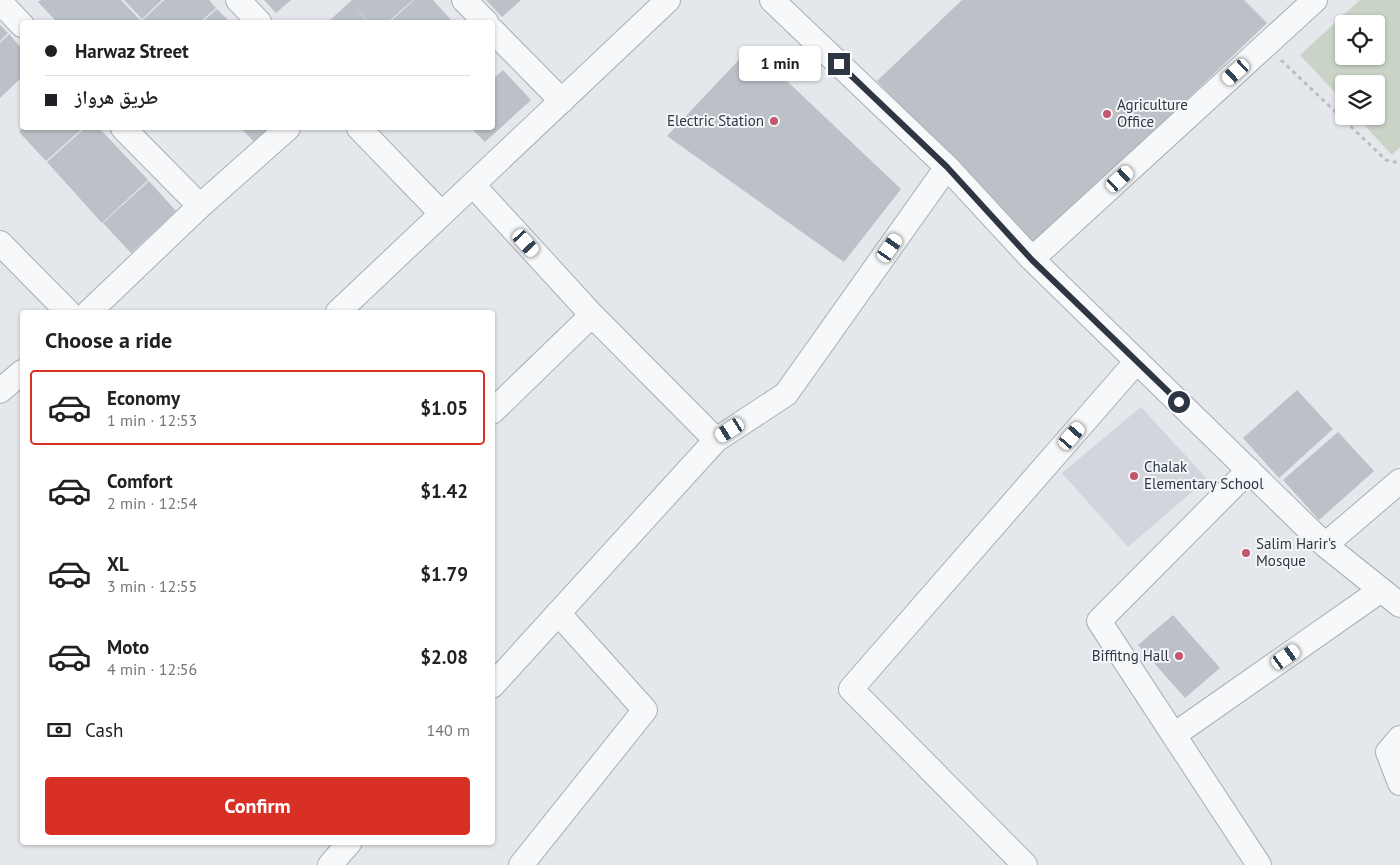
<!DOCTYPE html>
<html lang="en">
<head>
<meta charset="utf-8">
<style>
	:root { --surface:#fff; --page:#f6f6f6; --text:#202124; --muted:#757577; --line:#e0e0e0; --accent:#d93025 }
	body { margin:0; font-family:"PT Sans","Noto Naskh Arabic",sans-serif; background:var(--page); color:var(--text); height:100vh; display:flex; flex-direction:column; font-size:19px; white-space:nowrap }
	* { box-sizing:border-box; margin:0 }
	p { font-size:16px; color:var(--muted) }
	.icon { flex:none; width:28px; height:28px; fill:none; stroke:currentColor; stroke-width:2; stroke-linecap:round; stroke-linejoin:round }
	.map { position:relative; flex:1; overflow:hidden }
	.details { position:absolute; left:20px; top:310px; width:475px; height:535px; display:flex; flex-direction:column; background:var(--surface); border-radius:5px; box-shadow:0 1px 4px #0004 }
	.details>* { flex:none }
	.guide { position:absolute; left:20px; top:20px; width:475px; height:110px; border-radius:5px; box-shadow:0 1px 4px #0004; display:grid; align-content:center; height:110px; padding:0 25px; background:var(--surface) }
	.fabs { position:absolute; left:1335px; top:15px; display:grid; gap:10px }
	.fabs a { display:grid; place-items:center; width:50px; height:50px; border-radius:5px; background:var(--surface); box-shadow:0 1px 4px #0004; font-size:25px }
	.end { position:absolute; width:22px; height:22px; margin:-11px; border:6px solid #2d3642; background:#fff; box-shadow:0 0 0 2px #fff }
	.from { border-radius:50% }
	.bubble { position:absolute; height:35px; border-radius:5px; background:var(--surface); box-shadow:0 1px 4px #0004; font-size:16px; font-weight:700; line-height:35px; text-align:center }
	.car { position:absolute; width:15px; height:30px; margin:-15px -8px; border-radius:6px; box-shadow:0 0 4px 1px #0007; background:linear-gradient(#fff 24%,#345 0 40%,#fff 0 76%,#345 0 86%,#fff 0) }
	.guide b { display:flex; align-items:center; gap:18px; height:48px; font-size:19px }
	.guide b+b { border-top:1px solid var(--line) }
	.guide i { width:12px; height:12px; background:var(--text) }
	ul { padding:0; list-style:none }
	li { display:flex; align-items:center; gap:15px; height:75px; margin:0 10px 8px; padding:0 15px; border:2px solid transparent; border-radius:5px }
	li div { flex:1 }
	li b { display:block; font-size:19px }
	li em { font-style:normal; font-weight:700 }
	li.active { border-color:var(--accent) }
	li>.icon { width:45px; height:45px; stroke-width:1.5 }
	h2 { padding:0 25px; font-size:22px; line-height:60px }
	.pay { display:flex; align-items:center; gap:12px; height:55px; padding:0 25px; font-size:19px }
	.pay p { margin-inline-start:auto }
	.cta { display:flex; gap:10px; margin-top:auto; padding:10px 25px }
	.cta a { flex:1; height:58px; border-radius:5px; background:var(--accent); color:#fff; font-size:20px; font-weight:700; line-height:58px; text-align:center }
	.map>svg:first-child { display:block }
</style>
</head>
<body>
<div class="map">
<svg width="1400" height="865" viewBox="0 0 1400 865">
	<rect width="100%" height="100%" fill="#e4e7eb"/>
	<path fill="#d2d6dc" d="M1141,407L1207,479L1128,547L1062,473Z"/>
	<path fill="#cad4c6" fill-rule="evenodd" d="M1360,0H1400V147L1392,155L1356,116H1376V84H1344V102L1300,55ZM1344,24H1376V56H1344Z"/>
	<path fill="#bbc1c7" d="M41,0H121L140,20L137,22H57L38,2Z
		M124,0H162L142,19Z
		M164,0H209L216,8L200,22H145L143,20Z
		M264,0H291L276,13Z
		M352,0H413L388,22H369L352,4L368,22H328Z
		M414,0H433L452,21L450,22H390Z
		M486,0H521L502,17Z
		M962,0H1244L1267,23L1035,245L877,81Z
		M217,9L230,22H202Z
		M0,25L8,33L0,41Z
		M9,34L22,49V77L0,98V43Z
		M751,47L901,189L844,262L667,136Z
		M503,70L531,100L485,142L471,128H492V80Z
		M23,128H83L46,161L19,132Z
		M85,128H99L148,180L102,223L47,162Z
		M241,128H270L254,142Z
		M149,181L176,211L131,253L103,223Z
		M1297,390L1333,429L1279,478L1243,438Z
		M1338,432L1374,471L1319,520L1283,480Z
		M1173,615L1220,668L1185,698L1138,645Z"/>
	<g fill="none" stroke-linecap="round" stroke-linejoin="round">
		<g stroke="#a9aeb5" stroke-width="26">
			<path id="minor" d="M238,0L259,22
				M464,0L486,22
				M772,0L947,167L1032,259L1325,545L1400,605
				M0,2L22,25
				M492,30L562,101
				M359,128L442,214
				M473,185L592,315L716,440
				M200,206L288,128
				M0,243L68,312
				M1032,259L1315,0
				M89,312L200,206L123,128
				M338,312L668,0
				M0,391L22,372
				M492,412L592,315
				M1249,470L1099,621L1259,865
				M1325,545L1400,481
				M492,686L716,440L786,394L947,167
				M1174,735L1381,590
				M1400,738L1388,752L1400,783
				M330,865L350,842
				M521,865L645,710L558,613
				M1025,865L851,689L1137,361"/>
		</g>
		<path stroke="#babec2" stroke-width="3" stroke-dasharray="4 4" stroke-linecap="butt" d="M1281,60L1386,160L1400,163"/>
		<use href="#minor" stroke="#f6f8f9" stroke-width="24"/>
	</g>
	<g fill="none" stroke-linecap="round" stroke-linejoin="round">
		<path stroke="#2d3642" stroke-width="6" d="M839,64L947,167L1032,260L1179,402"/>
	</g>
	<g fill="#c4556f" stroke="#f3f6f8" stroke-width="2">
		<circle cx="1107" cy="114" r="5"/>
		<circle cx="774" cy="121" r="5"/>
		<circle cx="1134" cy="476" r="5"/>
		<circle cx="1246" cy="553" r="5"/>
		<circle cx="1179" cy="656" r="5"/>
	</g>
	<g text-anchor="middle" stroke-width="4" stroke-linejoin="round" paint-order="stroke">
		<g font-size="15" fill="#2d3642" stroke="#f3f6f8" text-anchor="start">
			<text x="1117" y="110">Agriculture<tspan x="1117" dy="17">Office</tspan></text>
			<text x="764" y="126" text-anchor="end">Electric Station</text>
			<text x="1144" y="472">Chalak<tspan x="1144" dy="17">Elementary School</tspan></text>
			<text x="1256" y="549">Salim Harir's<tspan x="1256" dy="17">Mosque</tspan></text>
			<text x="1169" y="661" text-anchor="end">Biffitng Hall</text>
		</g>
	</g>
</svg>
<div class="fabs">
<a><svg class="icon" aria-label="locate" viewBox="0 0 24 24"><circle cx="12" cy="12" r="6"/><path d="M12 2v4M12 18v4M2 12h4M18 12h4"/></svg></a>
<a><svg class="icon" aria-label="layers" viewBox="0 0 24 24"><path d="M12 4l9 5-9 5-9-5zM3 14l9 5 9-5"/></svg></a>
</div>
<i class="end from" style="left:1179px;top:402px"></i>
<i class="end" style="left:839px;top:64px"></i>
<div class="bubble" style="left:739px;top:46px;width:82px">1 min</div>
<i class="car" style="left:1236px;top:72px;rotate:228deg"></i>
<i class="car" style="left:1120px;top:179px;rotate:48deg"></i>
<i class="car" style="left:526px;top:243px;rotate:138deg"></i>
<i class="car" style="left:890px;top:248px;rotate:35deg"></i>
<i class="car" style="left:730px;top:430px;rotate:237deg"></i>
<i class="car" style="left:1072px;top:436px;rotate:41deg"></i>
<i class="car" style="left:1286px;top:657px;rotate:55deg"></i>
<div class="guide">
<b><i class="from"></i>Harwaz Street</b>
<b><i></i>طريق هرواز</b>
</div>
<section class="details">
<h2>Choose a ride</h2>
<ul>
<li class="active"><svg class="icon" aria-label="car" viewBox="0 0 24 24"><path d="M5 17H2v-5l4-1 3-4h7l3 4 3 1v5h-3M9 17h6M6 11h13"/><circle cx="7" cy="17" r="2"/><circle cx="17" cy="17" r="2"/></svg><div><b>Economy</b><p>1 min · 12:53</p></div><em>$1.05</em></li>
<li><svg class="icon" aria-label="car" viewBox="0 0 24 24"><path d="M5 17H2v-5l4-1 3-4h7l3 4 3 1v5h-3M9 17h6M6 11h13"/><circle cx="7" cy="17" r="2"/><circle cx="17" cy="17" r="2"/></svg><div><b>Comfort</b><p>2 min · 12:54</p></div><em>$1.42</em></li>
<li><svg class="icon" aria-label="car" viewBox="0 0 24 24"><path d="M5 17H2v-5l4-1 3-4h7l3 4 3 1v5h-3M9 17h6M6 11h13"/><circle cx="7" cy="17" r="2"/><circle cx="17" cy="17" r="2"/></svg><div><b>XL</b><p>3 min · 12:55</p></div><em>$1.79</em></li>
<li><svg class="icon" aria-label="car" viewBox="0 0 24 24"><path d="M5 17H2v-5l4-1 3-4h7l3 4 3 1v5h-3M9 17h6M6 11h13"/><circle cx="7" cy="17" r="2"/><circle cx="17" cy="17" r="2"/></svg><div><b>Moto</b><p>4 min · 12:56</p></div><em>$2.08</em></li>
</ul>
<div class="pay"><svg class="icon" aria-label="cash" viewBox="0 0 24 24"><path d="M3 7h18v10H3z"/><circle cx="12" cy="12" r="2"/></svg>Cash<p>140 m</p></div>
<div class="cta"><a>Confirm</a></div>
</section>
</div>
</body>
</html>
